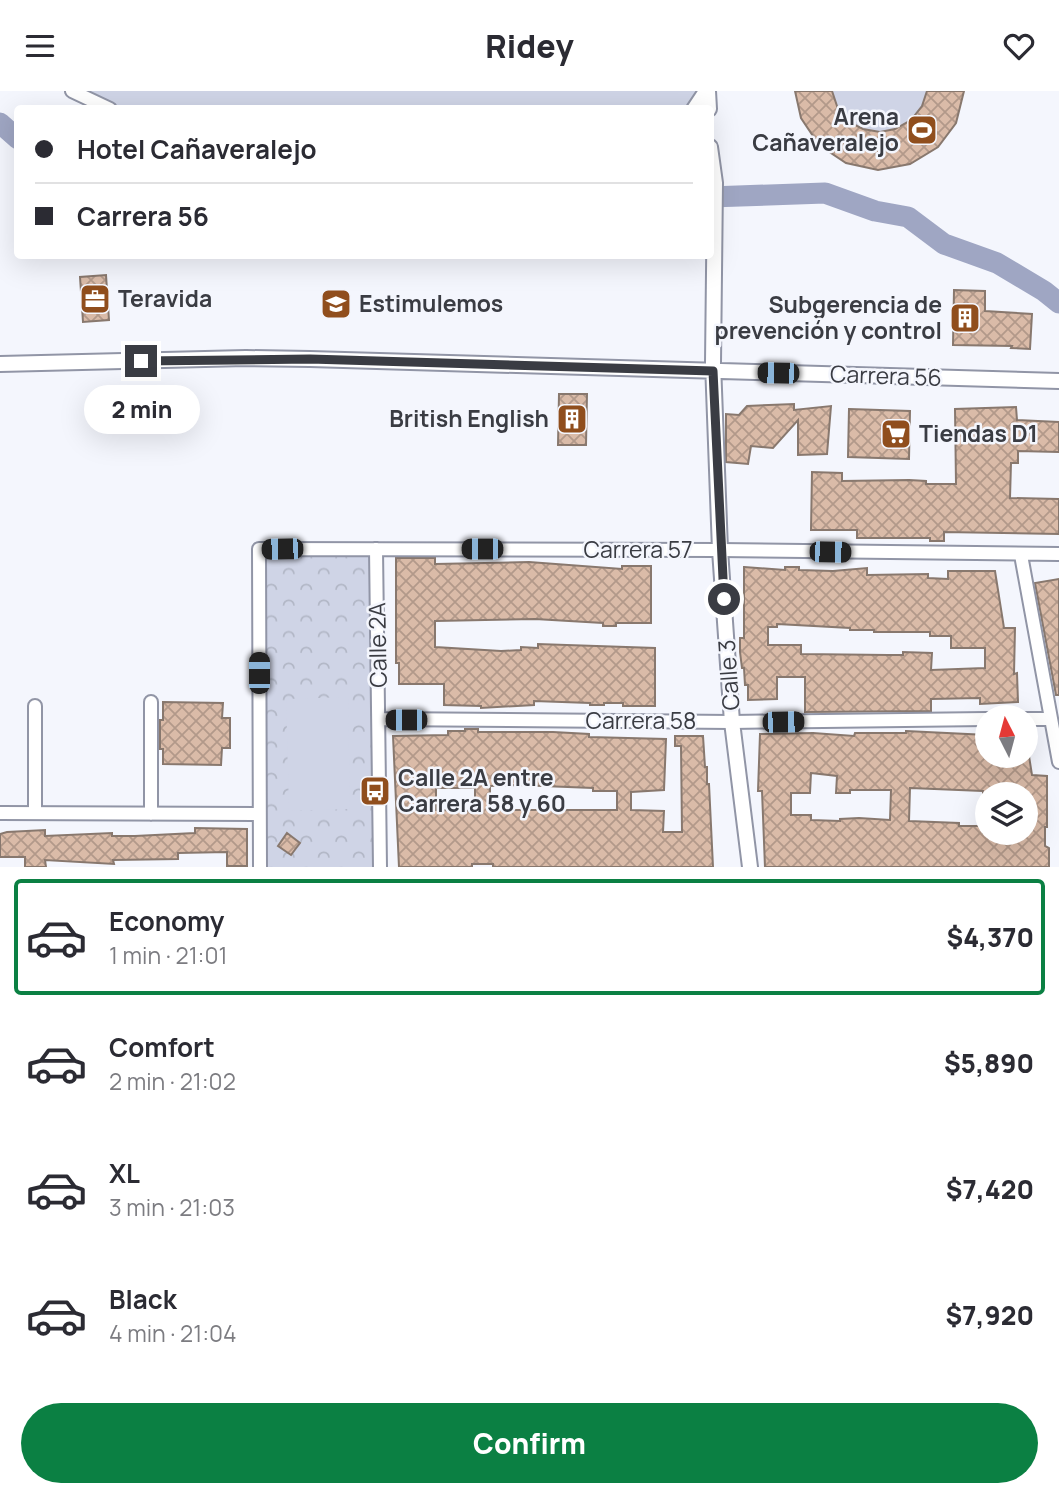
<!DOCTYPE html>
<html lang="en">
<head>
<meta charset="utf-8">
<style>
	:root { --surface:#fff; --page:#f7f7f7; --text:#2b2b33; --muted:#7c7c81; --line:#e1e1e2; --accent:#0b8043 }
	body { margin:0; font-family:Manrope,sans-serif; background:var(--page); color:var(--text); height:100vh; display:flex; flex-direction:column; font-size:26px; white-space:nowrap }
	* { box-sizing:border-box; margin:0 }
	p { font-size:23px; color:var(--muted) }
	.icon { flex:none; width:38px; height:38px; fill:none; stroke:currentColor; stroke-width:2; stroke-linecap:round; stroke-linejoin:round }
	.map { position:relative; height:776px; overflow:hidden }
	.drawer { display:flex; flex-direction:column; background:var(--surface); flex:1 }
	.drawer>* { flex:none }
	.guide { position:absolute; left:14px; top:14px; width:700px; height:154px; border-radius:7px; box-shadow:0 7px 28px #0002; display:grid; align-content:center; height:154px; padding:0 21px; background:var(--surface) }
	.needle { width:46px; rotate:354deg }
	.tools { position:absolute; left:975px; top:614px; display:grid; gap:14px }
	.tools a { display:grid; place-items:center; width:63px; height:63px; border-radius:50%; background:var(--surface); box-shadow:0 7px 28px #0002; font-size:35px }
	.end { position:absolute; width:32px; height:32px; margin:-16px; border:9px solid #3a3c43; background:#fff; box-shadow:0 0 0 4px #fff }
	.from { border-radius:50% }
	.bubble { position:absolute; height:49px; border-radius:24px; background:var(--surface); box-shadow:0 7px 28px #0002; font-size:23px; font-weight:800; line-height:49px; text-align:center }
	.car { position:absolute; width:21px; height:42px; margin:-21px -10px; border-radius:9px; box-shadow:0 0 5px 2px #0007; background:linear-gradient(#222 24%,#8ab4d8 0 40%,#222 0 76%,#8ab4d8 0 86%,#222 0) }
	.guide b { display:flex; align-items:center; gap:24px; height:66px; font-size:26px }
	.guide b+b { border-top:2px solid var(--line) }
	.guide i { width:18px; height:18px; background:var(--text) }
	ul { padding:12px 0 0; list-style:none }
	li { display:flex; align-items:center; gap:21px; height:116px; margin:0 14px 10px; padding:0 7px; border:4px solid transparent; border-radius:7px }
	li div { flex:1 }
	li b { display:block; font-size:26px }
	li em { font-style:normal; font-weight:800 }
	li.on { border-color:var(--accent) }
	li>.icon { width:63px; height:63px; stroke-width:1.5 }
	.cta { display:flex; gap:14px; margin-top:auto; padding:14px 21px }
	.cta a { flex:1; height:80px; border-radius:42px; background:var(--accent); color:#fff; font-size:28px; font-weight:800; line-height:80px; text-align:center }
	header { display:flex; justify-content:space-between; align-items:center; height:91px; padding:0 21px; background:var(--surface); font-size:32px; font-weight:800 }
	.map>svg:first-child { display:block }
</style>
</head>
<body>
<header><svg class="icon" aria-label="menu" viewBox="0 0 24 24"><path d="M4 6h16M4 12h16M4 18h16"/></svg>Ridey<svg class="icon" aria-label="heart" viewBox="0 0 24 24"><path d="M12 20l-8-8c-3-5 5-10 8-4 3-6 11-1 8 4z"/></svg></header>
<div class="map">
<svg width="1059" height="776" viewBox="0 0 1059 776">
	<defs>
		<pattern id="park-crowns" width="20" height="18" patternUnits="userSpaceOnUse" patternTransform="scale(1.75)"><rect width="20" height="18" fill="#cfd4e6"/><path d="M2 6a3 3 0 1 1 6 0M12 15a3 3 0 1 1 6 0" fill="none" stroke="#b2b7c6"/></pattern>
		<pattern id="building-cross-hatch" width="8" height="8" patternUnits="userSpaceOnUse" patternTransform="scale(1.75)"><rect width="8" height="8" fill="#dabba8"/><path d="M0 0l8 8M0 8l8-8" fill="none" stroke="#b2998a"/></pattern>
	</defs>
	<rect width="100%" height="100%" fill="#f4f6fd"/>
	<path fill="url(#park-crowns)" d="M259,458H376L380,776H260Z"/>
	<path fill="#cfd4e6" d="M72,0H705L693,18H110Z
		M832,0H927C916,54 844,54 832,0Z
		M348,606L350,718L289,720L286,608Z"/>
	<g fill="none" stroke-linecap="round" stroke-linejoin="round">
		<path stroke="#9fa6c3" stroke-width="21" d="M0,32L18,48
			M710,106L825,102L875,120L908,126L944,153L997,172L1044,200L1059,212"/>
	</g>
	<path fill="url(#building-cross-hatch)" stroke="#88786e" stroke-width="2" fill-rule="evenodd" d="M795,0H832L838,18L849,31L863,38L880,41L895,38L911,29L922,15L927,0H964L956,32L938,56L910,73L878,79L846,72L819,54L801,27Z
		M106,184L109,229L83,231L80,186Z
		M954,199L985,200V220L1032,223L1030,258L1011,257L1012,255L953,254Z
		M559,303H587L586,354H558Z
		M794,313V319L831,315L827,363L798,364V329L773,357L751,355L748,373L726,371V323L739,324L747,315Z
		M1016,316L1017,329L1059,331V361L1018,360V372H1011L1010,407L1059,408V443L944,441V450H930V447H857V439H811L812,381L842,382V390L909,389L926,390V393H956L955,318Z
		M849,318L910,320L909,368L848,366Z
		M396,467H435V473L529,471L622,478V475H651V532H616V535H603V532L535,528L435,530V556L501,560L521,559V556L538,557V553L655,557V615H623V612H604V614H590V612L534,610V614L481,617V615L444,614V593H399V572H396Z
		M744,476L785,479V476H799V479L833,480L867,477V484L928,483V487L948,488V480H995L1004,537H1015L1014,583L1017,582L1018,611L980,613V607L931,608V620L805,621V586H777V608L748,609V594H745L744,577H742L740,561V547H744ZM777,533L850,537V539H874V541H930V545H951V557H985V577L931,579L932,562L903,561V564H888L801,563V554H768V536H777Z
		M1059,488V604H1056L1035,492Z
		M163,611L223,612L222,627H230V657H222L221,674L163,673V658H160V629H163Z
		M465,638H478V641H553L589,643V646L666,648L664,699L631,701V719L664,720L663,741H682L681,655H675V645H703L705,676H707V693H709L713,776H493V773H472V776H399L393,645L448,644V640H465ZM517,694L593,697V700H617V719H490V695ZM436,697H475V720L436,719Z
		M906,640L987,644V665H1029L1032,684L1047,685V736H1045V755L1049,757V776H765L762,700H758L760,643L813,642L854,645L855,642H906ZM811,682L837,685L836,702H850V699H891L890,729L859,727L840,728V730L811,729V724H791V702H810ZM910,697L983,700V704H1026V742H983V735H959V732L909,730Z
		M195,737L247,738V775H227V761L178,762V768L113,769L114,773L45,769L46,776H25V766H0V743L7,741L45,739V745L112,742V745H135L195,742Z
		M287,742L300,752L291,764L278,755Z"/>
	<g fill="none" stroke-linecap="round" stroke-linejoin="round">
		<g stroke="#9195a6" stroke-width="16">
			<path id="minor" d="M72,0L110,18
				M693,18L705,0
				M376,458L380,776
				M1021,464L1059,671
				M35,615V722
				M379,628L732,631L987,628
				M1026,628H1050
				M0,722L259,723
				M151,723V611
				M260,776L259,458L720,459L1059,463"/>
		</g>
		<g stroke="#9195a6" stroke-width="18">
			<path id="tertiary" d="M708,0L709,18
				M710,56L715,92L713,272L720,459L732,631L750,776
				M0,273L246,267L310,268L1059,290"/>
		</g>
		<use href="#minor" stroke="#fff" stroke-width="12"/>
		<use href="#tertiary" stroke="#fff" stroke-width="14"/>
	</g>
	<g fill="none" stroke-linecap="round" stroke-linejoin="round">
		<path stroke="#3a3c43" stroke-width="9" d="M141,270L310,268L713,280L724,508"/>
	</g>
	<defs>
		<g id="stadium-square" transform="scale(1.575)"><rect x="-9" y="-9" width="18" height="18" rx="4" fill="#904e1d" stroke="#f4f6fd"/><path d="M0-5a6.5 5 0 1 0 0 10a6.5 5 0 1 0 0-10ZM-3.5-1.8h7v3.6h-7Z" fill="#fff"/></g>
		<g id="office-square" transform="scale(1.575)"><rect x="-9" y="-9" width="18" height="18" rx="4" fill="#904e1d" stroke="#f4f6fd"/><path d="M-6-3h4V-5.5h4V-3h4V5H-6ZM-1-4.5V-3h2v-1.5ZM-6 0V1H6V0Z" fill="#fff"/></g>
		<g id="school-square" transform="scale(1.575)"><rect x="-9" y="-9" width="18" height="18" rx="4" fill="#904e1d" stroke="#f4f6fd"/><path d="M0-5L7-2L0 1L-7-2ZM-4 1L0 2.5L4 1V4Q0 6-4 4Z" fill="#fff"/></g>
		<g id="building-square" transform="scale(1.575)"><rect x="-9" y="-9" width="18" height="18" rx="4" fill="#904e1d" stroke="#f4f6fd"/><path d="M-4-6H4V6H1V3H-1V6H-4ZM-2.5-4.3h1.7v1.8h-1.7ZM.8-4.3h1.7v1.8H.8ZM-2.5-1h1.7V.8h-1.7ZM.8-1h1.7V.8H.8Z" fill="#fff"/></g>
		<g id="supermarket-square" transform="scale(1.575)"><rect x="-9" y="-9" width="18" height="18" rx="4" fill="#904e1d" stroke="#f4f6fd"/><path d="M-6-5.5h2.5l.6 2H6L4.5 2H-2.5L-4.4-4H-6ZM-1.5 3.2a1.3 1.3 0 1 0 .1 0ZM3 3.2a1.3 1.3 0 1 0 .1 0Z" fill="#fff"/></g>
		<g id="bus-square" transform="scale(1.575)"><rect x="-9" y="-9" width="18" height="18" rx="4" fill="#904e1d" stroke="#f4f6fd"/><path d="M-5-6H5V4H4V6H2V4H-2V6H-4V4H-5ZM-3.5-4V0h7V-4ZM-3.5 1.2v1.5H-2V1.2ZM2 1.2v1.5H3.5V1.2Z" fill="#fff"/></g>
	</defs>
	<g fill-rule="evenodd">
		<use href="#stadium-square" x="922" y="39"/>
		<use href="#office-square" x="95" y="208"/>
		<use href="#school-square" x="336" y="213"/>
		<use href="#building-square" x="965" y="227"/>
		<use href="#building-square" x="572" y="328"/>
		<use href="#supermarket-square" x="896" y="343"/>
		<use href="#bus-square" x="375" y="700"/>
	</g>
	<g text-anchor="middle" stroke-width="5" stroke-linejoin="round" paint-order="stroke">
		<g font-size="23" font-weight="bold" fill="#3a3c43" stroke="#f4f6fd" text-anchor="start">
			<text x="899" y="34" text-anchor="end">Arena<tspan x="899" dy="26">Cañaveralejo</tspan></text>
			<text x="118" y="216">Teravida</text>
			<text x="359" y="221">Estimulemos</text>
			<text x="942" y="222" text-anchor="end">Subgerencia de<tspan x="942" dy="26">prevención y control</tspan></text>
			<text x="549" y="336" text-anchor="end">British English</text>
			<text x="919" y="351">Tiendas D1</text>
			<text x="398" y="695">Calle 2A entre<tspan x="398" dy="26">Carrera 58 y 60</tspan></text>
		</g>
		<g font-size="23" fill="#3a3c43" stroke="#f4f6fd">
			<text transform="translate(886 285) rotate(2)" y="8">Carrera 56</text>
			<text x="638" y="467">Carrera 57</text>
			<text transform="translate(378 554) rotate(-91)" y="8">Calle 2A</text>
			<text transform="translate(729 584) rotate(-94)" y="8">Calle 3</text>
			<text x="641" y="638">Carrera 58</text>
		</g>
	</g>
</svg>
<div class="tools">
<a><svg class="needle" viewBox="-14 -14 28 28"><path d="M0-13l5 13h-10z" fill="#e53935"/><path d="M0 13l5-13h-10z" fill="#7c7c81"/></svg></a>
<a><svg class="icon" aria-label="layers" viewBox="0 0 24 24"><path d="M12 4l9 5-9 5-9-5zM3 14l9 5 9-5"/></svg></a>
</div>
<i class="end from" style="left:724px;top:508px"></i>
<i class="end" style="left:141px;top:270px"></i>
<div class="bubble" style="left:84px;top:294px;width:116px">2 min</div>
<i class="car" style="left:778px;top:282px;rotate:271deg"></i>
<i class="car" style="left:282px;top:458px;rotate:269deg"></i>
<i class="car" style="left:482px;top:458px;rotate:270deg"></i>
<i class="car" style="left:830px;top:461px;rotate:91deg"></i>
<i class="car" style="left:259px;top:582px;rotate:0deg"></i>
<i class="car" style="left:406px;top:629px;rotate:270deg"></i>
<i class="car" style="left:783px;top:631px;rotate:89deg"></i>
<div class="guide">
<b><i class="from"></i>Hotel Cañaveralejo</b>
<b><i></i>Carrera 56</b>
</div>
</div>
<section class="drawer">
<ul>
<li class="on"><svg class="icon" aria-label="car" viewBox="0 0 24 24"><path d="M5 17H2v-5l4-1 3-4h7l3 4 3 1v5h-3M9 17h6M6 11h13"/><circle cx="7" cy="17" r="2"/><circle cx="17" cy="17" r="2"/></svg><div><b>Economy</b><p>1 min · 21:01</p></div><em>$4,370</em></li>
<li><svg class="icon" aria-label="car" viewBox="0 0 24 24"><path d="M5 17H2v-5l4-1 3-4h7l3 4 3 1v5h-3M9 17h6M6 11h13"/><circle cx="7" cy="17" r="2"/><circle cx="17" cy="17" r="2"/></svg><div><b>Comfort</b><p>2 min · 21:02</p></div><em>$5,890</em></li>
<li><svg class="icon" aria-label="car" viewBox="0 0 24 24"><path d="M5 17H2v-5l4-1 3-4h7l3 4 3 1v5h-3M9 17h6M6 11h13"/><circle cx="7" cy="17" r="2"/><circle cx="17" cy="17" r="2"/></svg><div><b>XL</b><p>3 min · 21:03</p></div><em>$7,420</em></li>
<li><svg class="icon" aria-label="car" viewBox="0 0 24 24"><path d="M5 17H2v-5l4-1 3-4h7l3 4 3 1v5h-3M9 17h6M6 11h13"/><circle cx="7" cy="17" r="2"/><circle cx="17" cy="17" r="2"/></svg><div><b>Black</b><p>4 min · 21:04</p></div><em>$7,920</em></li>
</ul>
<div class="cta"><a>Confirm</a></div>
</section>
</body>
</html>
